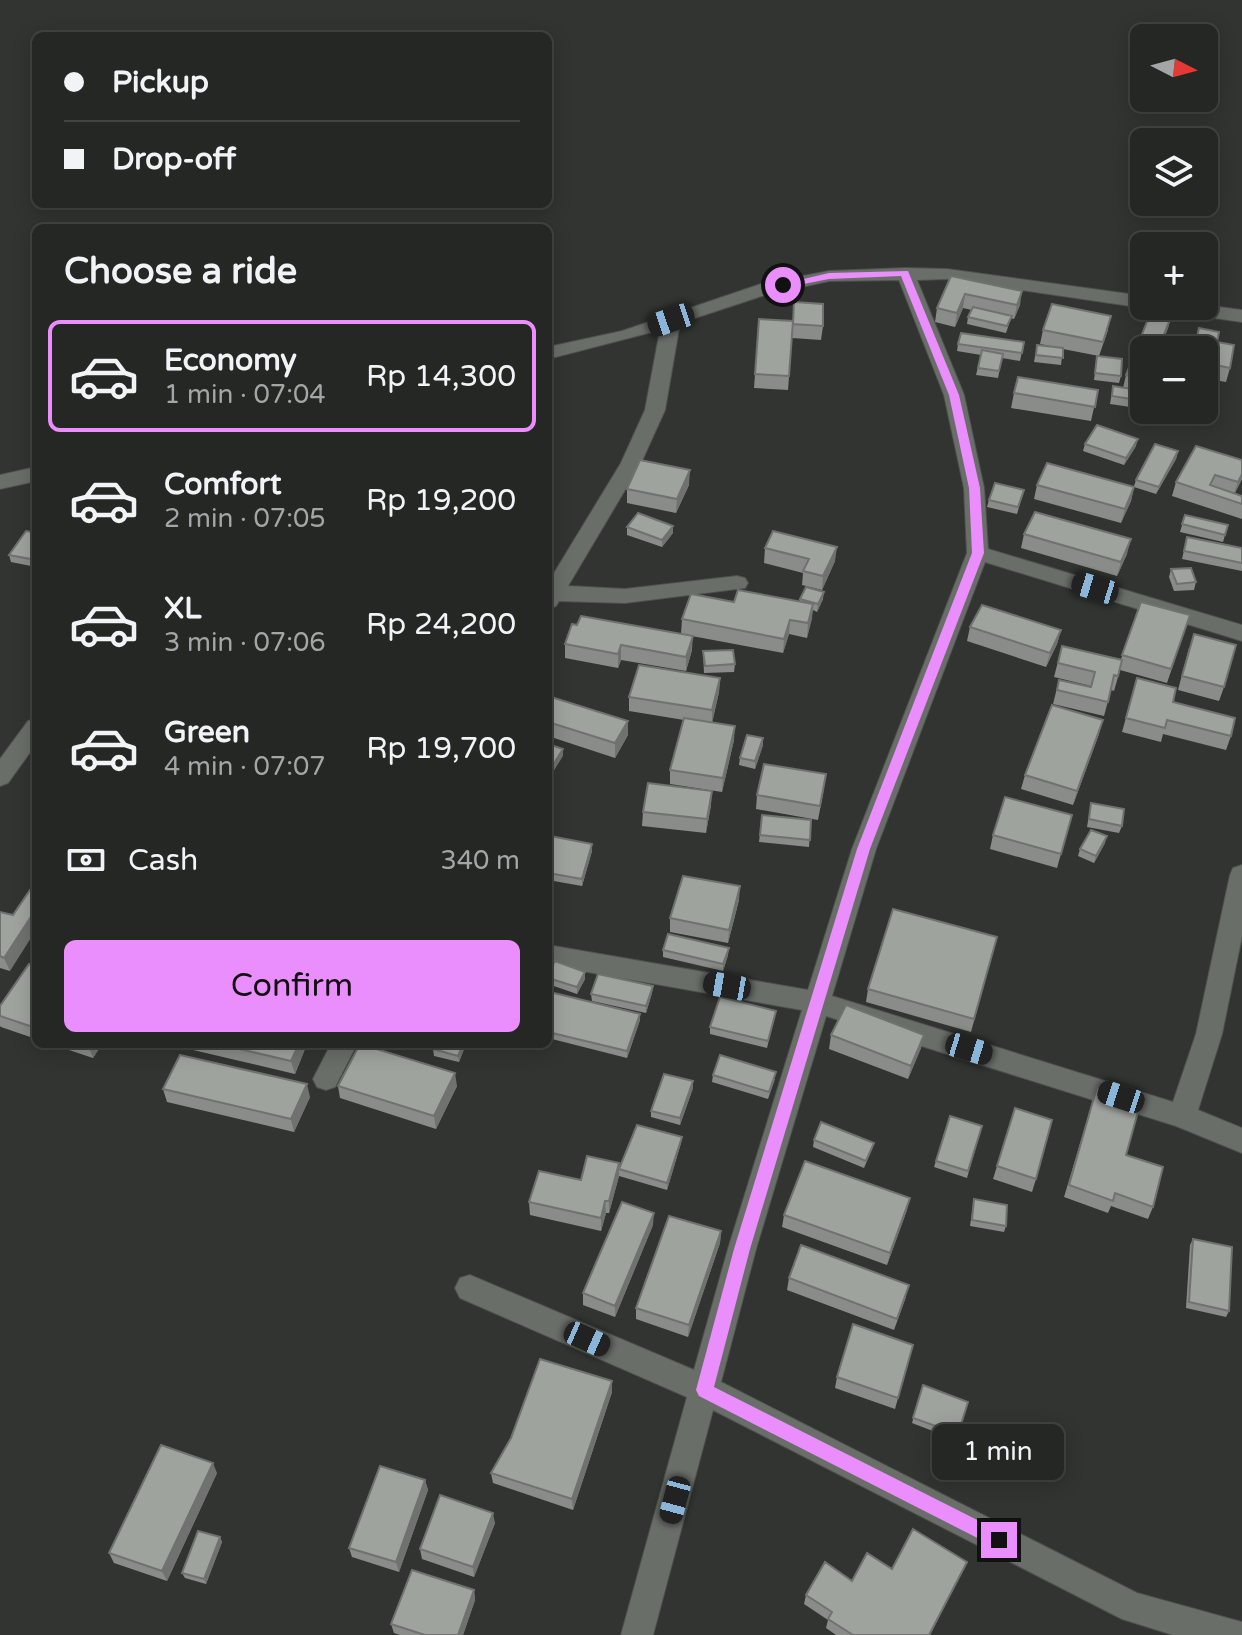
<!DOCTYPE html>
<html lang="en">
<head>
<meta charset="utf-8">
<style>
	:root { --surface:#252724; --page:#2d2f2c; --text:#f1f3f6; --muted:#a3a5a6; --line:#424441; --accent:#ea8dfd }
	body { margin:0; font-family:"Varela Round",sans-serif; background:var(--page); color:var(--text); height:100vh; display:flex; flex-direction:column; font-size:30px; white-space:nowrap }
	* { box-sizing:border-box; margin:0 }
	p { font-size:26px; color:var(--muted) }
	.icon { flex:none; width:44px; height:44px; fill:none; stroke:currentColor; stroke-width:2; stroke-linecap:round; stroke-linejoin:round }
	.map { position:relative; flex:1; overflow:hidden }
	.details { position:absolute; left:32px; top:224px; width:520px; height:824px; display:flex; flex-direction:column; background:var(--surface); border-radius:12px; box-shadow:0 4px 20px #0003,0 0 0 2px var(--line) }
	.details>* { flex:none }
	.hud { position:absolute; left:32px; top:32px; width:520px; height:176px; border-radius:12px; box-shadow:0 4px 20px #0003,0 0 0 2px var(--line); display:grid; align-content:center; height:176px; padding:0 32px; background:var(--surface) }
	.needle { width:52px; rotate:96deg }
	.fabs { position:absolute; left:1130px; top:24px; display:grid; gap:16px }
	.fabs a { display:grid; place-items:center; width:88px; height:88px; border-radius:12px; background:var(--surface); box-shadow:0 4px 20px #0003,0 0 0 2px var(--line); font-size:40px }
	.end { position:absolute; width:36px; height:36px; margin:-18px; border:10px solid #ea8dfd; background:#111; box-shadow:0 0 0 4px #111 }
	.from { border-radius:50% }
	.bubble { position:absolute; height:56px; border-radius:12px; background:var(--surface); box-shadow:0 4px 20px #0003,0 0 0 2px var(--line); font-size:26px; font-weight:600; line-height:56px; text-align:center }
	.car { position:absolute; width:24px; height:48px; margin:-24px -12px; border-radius:10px; box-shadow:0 0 6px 2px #0007; background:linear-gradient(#222 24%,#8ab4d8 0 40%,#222 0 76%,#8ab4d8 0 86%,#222 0) }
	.hud b { display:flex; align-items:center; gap:28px; height:76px; font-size:30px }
	.hud b+b { border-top:2px solid var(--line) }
	.hud i { width:20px; height:20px; background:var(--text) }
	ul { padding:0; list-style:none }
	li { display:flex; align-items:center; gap:24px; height:112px; margin:0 16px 12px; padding:0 16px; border:4px solid transparent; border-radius:12px }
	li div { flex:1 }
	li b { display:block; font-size:30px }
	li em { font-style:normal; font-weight:600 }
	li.selected { border-color:var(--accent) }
	li>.icon { width:72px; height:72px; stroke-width:1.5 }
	h2 { padding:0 32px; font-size:36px; line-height:96px }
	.pay { display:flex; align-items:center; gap:20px; height:88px; padding:0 32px; font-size:30px }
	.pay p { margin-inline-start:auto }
	.action { display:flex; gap:16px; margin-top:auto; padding:16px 32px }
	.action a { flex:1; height:92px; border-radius:12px; background:var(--accent); color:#111; font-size:32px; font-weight:600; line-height:92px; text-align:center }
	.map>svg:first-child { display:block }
</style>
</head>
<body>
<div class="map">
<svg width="1242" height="1635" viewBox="0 0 1242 1635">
	<rect width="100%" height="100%" fill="#313430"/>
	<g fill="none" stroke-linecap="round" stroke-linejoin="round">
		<g stroke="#4e514d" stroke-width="2">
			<path id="minor" d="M905,268L947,269L1144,296V306H1150L1144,308L947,279L917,280L964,395L984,488L988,549L1242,625V641L985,562L876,849L832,996L1173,1102L1196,1034L1230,875L1233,868L1242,865V936L1222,1034L1198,1110L1242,1128V1153L1176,1126L826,1016L756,1249L721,1382L1137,1593L1242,1622V1635H1173L1122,1619L713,1410L653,1635H621L687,1397L460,1298L455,1288L460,1278L470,1275L694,1370L728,1249L802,1010L548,965V945L808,990L852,849L967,553L964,488L944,395L899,280L829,281L765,295L680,323L665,410L641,463L568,586L625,589L737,576L745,578L748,583L745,588L625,603L559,601L556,606L548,609V583L621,463L645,410L660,330L548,359V347L622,331L761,284L829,271Z
				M1204,305L1242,310V322L1172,312L1163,306Z
				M36,467V481L0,489V475Z
				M36,719V744L8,783L0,786V759L28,721Z
				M331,1044H357L335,1087L326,1090L317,1087L313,1079Z"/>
		</g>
		<use href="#minor" fill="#6a6e69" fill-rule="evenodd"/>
	</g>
	<path fill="#898c88" d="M951,276L1020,305L1014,319L1011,318L1006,333L967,324L968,317L972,310L963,308L955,327L935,322L937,308Z
		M1152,309L1172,314L1168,328L1160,350H1144V409L1110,404L1113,386L1123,388L1126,375Z
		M759,319L823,326L821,340L792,338L788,390L754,388Z
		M1199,328L1217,342L1230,368L1226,382L1208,379L1205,390L1204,350H1194Z
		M1043,330H1108L1099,356L1063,349L1061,365L1034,362L1037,345L1056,347L1040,344Z
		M1024,342L1020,361L1002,358L998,378L976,375L981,355L957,351L958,344Z
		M1097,356L1121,376L1119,383L1094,380Z
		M1098,390L1091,421L1011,408L1014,393Z
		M1085,444L1136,446L1124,465L1083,451Z
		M1178,451L1176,459L1156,494L1134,487L1131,501L1121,523L1034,499L1037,485L1134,486L1136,480Z
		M1242,460V479L1235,493L1242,496V519L1172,496L1176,482Z
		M689,485L676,513L627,503V489Z
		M1024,490L1017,514L987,507L989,500Z
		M1185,515L1228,525L1223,542L1180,532Z
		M673,526V533L662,547L627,535V527Z
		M36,533V567L11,562L9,555Z
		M1024,534L1127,554L1117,576L1021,548Z
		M1187,537L1242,548V571L1182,559Z
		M765,548L835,561L822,590L802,585L803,573L764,563Z
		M1171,569L1196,582L1194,590L1174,591L1169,577Z
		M800,599H823L817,612L813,610L807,638L789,634L783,653L681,634L682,619L734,602H799Z
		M1141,602L1190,615L1167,683L1120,670L1114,691L1111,690L1104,716L1053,704L1059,680L1091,687V686L1054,677L1062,646L1121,659Z
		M572,624L692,650L686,671L621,660L618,668L565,658V644Z
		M970,627L1061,630L1057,644L1046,667L967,641Z
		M1189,648L1224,687L1219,701L1178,690Z
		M703,651L735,664L734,672L704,673Z
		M720,678L719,692L712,722L734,740L722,792L670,784V770L684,720L629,711V697Z
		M1137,678L1173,702L1231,736L1226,750L1163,734L1161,742L1122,732Z
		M548,696L628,735L615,758L548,736Z
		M1099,734L1073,805L1021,789L1025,775Z
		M763,738V745L755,769L739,765L740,758Z
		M824,788L818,820L756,809L757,795Z
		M1091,803L1122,826L1119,833L1087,827Z
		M711,805L706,833L642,826L643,812Z
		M762,815L811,820L809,847L759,842Z
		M1072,815L1057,868L990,849L993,835Z
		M1105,843L1094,863L1078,856L1080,849Z
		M548,844L592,851L582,886L548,880Z
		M739,900L728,943L670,932V918Z
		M0,912L13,915L10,971L0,968Z
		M997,937L971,1032L866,1002L868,989Z
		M663,950L728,955L723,971L663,957Z
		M36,966V1039L1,1027L0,1026V1006Z
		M548,974L585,979L577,994L548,984Z
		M653,986L652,993L646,1013L592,1001L591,994Z
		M548,997L640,1020L627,1058L548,1038Z
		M776,1011L767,1048L710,1034V1027Z
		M831,1035L921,1048L908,1079L829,1049Z
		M51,1044H102L93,1058Z
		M175,1044H304L305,1049L295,1074L176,1046Z
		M435,1044H466L459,1062L434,1056L433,1049Z
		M713,1075L775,1079L768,1099L712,1082Z
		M338,1086H457L436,1129L340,1098Z
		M1097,1087L1126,1155L1153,1207L1148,1219L1111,1206L1108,1213L1064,1197Z
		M693,1088L680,1125L651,1117V1111Z
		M163,1089L310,1097L294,1132L167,1102Z
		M1015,1108L1036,1179L1032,1192L993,1179Z
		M950,1116L982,1126L967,1178L934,1167Z
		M682,1137L681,1143L667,1190L619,1176L609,1213H606L601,1231L530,1215L529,1202L581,1180L619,1169Z
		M814,1140L874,1143L872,1149L864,1168L813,1147Z
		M974,1199L1006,1226L1004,1232L970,1226Z
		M907,1210L887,1265L782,1227L784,1215Z
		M653,1225L615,1317L583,1305V1293Z
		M721,1231L720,1243L688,1337L636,1319V1308Z
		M1193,1239L1229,1311L1226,1317L1186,1308L1190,1245Z
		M789,1278L906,1297L894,1330L787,1290Z
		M913,1345L895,1409L835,1388L837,1377Z
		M612,1381V1392L573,1510L493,1483L491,1473Z
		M923,1385L968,1402L956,1440L912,1423Z
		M217,1473L167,1581L114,1563L109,1553Z
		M425,1480L428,1490L399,1572L352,1557L349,1548Z
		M495,1523L474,1577L422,1559L420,1549Z
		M220,1537L222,1542L206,1584L185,1578L182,1573Z
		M967,1562L930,1635H836L826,1628L828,1620L804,1604L806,1595L892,1569Z
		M474,1590L475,1600L463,1635H400L394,1633L391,1624Z"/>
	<path fill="#6f726f" d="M1022,291L1020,305L1014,319L1017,305Z
		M965,294L963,308L955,327L957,313Z
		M1172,314L1168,328L1160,350H1158Z
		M1138,439L1136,446L1124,465L1126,458Z
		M1178,451L1176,459L1156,494L1159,487Z
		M690,470L689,485L676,513L677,499Z
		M1242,474V479L1233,496L1238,482Z
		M1134,487L1131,501L1121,523L1125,509Z
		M673,526V533L662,547V540Z
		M1131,539L1127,554L1117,576L1121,562Z
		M837,547L835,561L822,590L823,576Z
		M824,592L823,599L817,612L818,604Z
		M813,604L812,619L807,638L808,623Z
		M790,620L789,634L783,653L784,639Z
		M1061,630L1057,644L1046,667L1050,653Z
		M693,636L692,650L686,671V657Z
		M621,645V660L618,668V654Z
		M720,678L719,692L712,724V710Z
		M1103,720L1099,734L1073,805L1077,791Z
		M628,721V735L615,758V743Z
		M735,726L734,740L722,792L723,778Z
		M763,738V745L755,769V761Z
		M563,749V756L548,780V773Z
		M712,791L711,805L706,833L707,819Z
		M1107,836L1105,843L1094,863L1096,856Z
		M592,844V851L582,886V879Z
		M740,886L739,900L728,943L729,930Z
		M36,909V930L10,971L4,958Z
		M729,948L728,955L723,971V964Z
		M585,972V979L577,994V987Z
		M653,986L652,993L646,1013V1006Z
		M640,1014V1020L627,1058V1051Z
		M924,1035L921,1048L908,1079L911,1066Z
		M88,1044H102L93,1058L88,1045Z
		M299,1044H304L305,1049L295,1074L291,1061Z
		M463,1044H466L459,1062L458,1056Z
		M455,1073L457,1086L436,1129L434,1116Z
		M693,1081V1088L680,1125V1118Z
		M307,1084L310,1097L294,1132L291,1119Z
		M682,1137L681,1143L667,1190V1183Z
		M619,1163V1176L609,1213V1201Z
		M910,1198L907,1210L887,1265L890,1253Z
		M605,1201L606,1213L601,1231V1218Z
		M654,1213L653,1225L615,1317V1306Z
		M721,1231L720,1243L688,1337L689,1325Z
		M612,1381V1392L573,1510L572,1499Z
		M213,1463L217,1473L167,1581L162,1571Z
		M425,1480L428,1490L399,1572L396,1562Z
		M493,1513L495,1523L474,1577L473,1567Z
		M220,1537L222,1542L206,1584L204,1579Z
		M967,1562L930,1635H929Z
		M474,1590L475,1600L463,1635H458Z"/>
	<path fill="#9fa39e" stroke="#6f726f" stroke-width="2" d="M951,276L1022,291L1017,305L965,294L957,313L937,308Z
		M794,302L823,304V326L793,324Z
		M1052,304L1111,316L1103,342L1043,330Z
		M973,307L1012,316L1007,326L968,317Z
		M1152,309L1172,314L1158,350H1144V379L1126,375Z
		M759,319L793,321L789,376L755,374Z
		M1199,328L1219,332L1217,342L1234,345L1230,368L1211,364L1209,376L1204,375V350H1194Z
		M961,333L1024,342L1022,353L958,344Z
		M1037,345L1063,348V358L1036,355Z
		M982,350L1003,354L999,371L978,368Z
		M1097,356L1122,359L1121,376L1095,373Z
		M1018,377L1098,390L1095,407L1014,393Z
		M1113,386L1144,391V401L1112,396Z
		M1097,425L1138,439L1126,458L1085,444Z
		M1155,444L1178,451L1159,487L1136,480Z
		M1196,446L1242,460V474L1238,482L1215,475L1210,485L1242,496V504L1176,482Z
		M640,460L690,470L677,499L627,489Z
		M1047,463L1134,487L1125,509L1037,485Z
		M995,483L1024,490L1018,507L989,500Z
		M1035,512L1131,539L1121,562L1024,534Z
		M638,513L673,526L662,540L627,527Z
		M1185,515L1228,525L1225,535L1182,524Z
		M26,531L36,533V560L9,555Z
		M773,531L837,547L823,576L803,571L809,559L765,548Z
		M1187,537L1242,548V563L1184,551Z
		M1191,568L1196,582L1177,584L1171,569Z
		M806,587L824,592L818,604L800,599Z
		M738,590L813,604L808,623L790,620L784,639L682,619L691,594L734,602Z
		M1141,602L1190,615L1171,669L1122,655Z
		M982,605L1061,630L1050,653L970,627Z
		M581,616L693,636L686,657L621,645L618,654L565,644L572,624L577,625Z
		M1194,634L1236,645L1224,687L1182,676Z
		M1062,646L1122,660L1118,676L1114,675L1108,702L1057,690L1059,680L1091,687L1095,672L1058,663Z
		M733,650L735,664L705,666L703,651Z
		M639,665L720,678L712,710L629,697Z
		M1137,678L1176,688L1173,702L1235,718L1231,736L1167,720L1165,728L1126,718Z
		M548,696L628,721L615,743L548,722Z
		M1052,705L1103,720L1077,791L1025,775Z
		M684,718L735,726L723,778L670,770Z
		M747,735L763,738L755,761L740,758Z
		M548,744L563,749L548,773Z
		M764,764L826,774L820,806L757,795Z
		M648,783L712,791L707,819L643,812Z
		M1005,797L1072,815L1061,854L993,835Z
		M1091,803L1124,809L1122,826L1089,819Z
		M762,815L811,820L810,840L760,835Z
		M1091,830L1107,836L1096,856L1080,849Z
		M550,836L592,844L582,879L548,873V844Z
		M683,876L740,886L729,930L670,918Z
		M30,890L36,892V909L4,958L0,956V912L13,915Z
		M893,909L997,937L974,1019L868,989Z
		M668,934L729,948L723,964L663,950Z
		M555,961L585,972L577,987L548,978V974Z
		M29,964L36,966V1028L0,1016V1006Z
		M598,974L653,986L646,1006L591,994Z
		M550,992L640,1014L627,1051L548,1032V997Z
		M720,997L776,1011L768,1041L710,1027Z
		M846,1005L924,1035L911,1066L831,1035Z
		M218,1044H299L291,1061Z
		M360,1044L455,1073L434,1116L338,1086Z
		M435,1044H463L458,1056L433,1049Z
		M180,1055L307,1084L291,1119L163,1089Z
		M720,1055L776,1072L769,1092L713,1075Z
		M664,1074L693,1081L680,1118L651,1111Z
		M1097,1087L1141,1101L1126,1155L1163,1167L1153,1207L1115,1193L1113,1201L1069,1185Z
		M1015,1108L1052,1120L1036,1179L997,1166Z
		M950,1116L982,1126L968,1171L936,1161Z
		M821,1122L874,1143L866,1161L814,1140Z
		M637,1125L682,1137L667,1183L619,1169Z
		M587,1156L619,1163L609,1201H605L601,1218L529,1202L539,1171L581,1180Z
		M805,1161L910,1198L890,1253L784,1215Z
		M974,1199L1007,1205L1006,1226L972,1220Z
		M622,1202L654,1213L615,1306L583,1293Z
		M669,1216L721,1231L689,1325L636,1308Z
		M1193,1239L1232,1247L1229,1311L1189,1302Z
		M801,1245L909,1285L897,1319L789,1278Z
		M853,1324L913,1345L898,1398L837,1377Z
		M540,1359L612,1381L572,1499L491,1473L511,1438Z
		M923,1385L968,1402L958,1434L913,1418Z
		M161,1445L213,1463L162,1571L109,1553Z
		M380,1466L425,1480L396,1562L349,1548Z
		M440,1495L493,1513L473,1567L420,1549Z
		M913,1529L967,1562L929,1635H853L828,1619L832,1612L806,1595L825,1562L852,1581L867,1553L892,1569Z
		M198,1531L220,1537L204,1579L182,1573Z
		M412,1570L474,1590L458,1635H425L391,1624Z"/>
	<path fill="#ea8dfd" d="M908,271L959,395L980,488L984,553L870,849L750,1249L714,1387L1005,1534L1008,1540L1005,1546L999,1549L699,1396L696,1390L734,1249L857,849L972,553L969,488L949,395L901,276L829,279L783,288L778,285L829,273Z"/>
</svg>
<div class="fabs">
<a><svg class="needle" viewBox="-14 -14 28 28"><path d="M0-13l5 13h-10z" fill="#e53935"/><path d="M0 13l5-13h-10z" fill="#a3a5a6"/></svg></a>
<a><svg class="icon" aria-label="layers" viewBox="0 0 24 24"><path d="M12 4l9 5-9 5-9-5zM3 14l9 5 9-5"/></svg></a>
<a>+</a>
<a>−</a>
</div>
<i class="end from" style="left:783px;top:285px"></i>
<i class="end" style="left:999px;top:1540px"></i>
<div class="bubble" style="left:932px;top:1424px;width:132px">1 min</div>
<i class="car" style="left:671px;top:320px;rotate:251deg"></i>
<i class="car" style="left:1095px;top:588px;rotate:287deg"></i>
<i class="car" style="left:727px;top:986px;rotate:280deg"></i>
<i class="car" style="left:969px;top:1049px;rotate:107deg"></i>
<i class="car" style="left:1121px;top:1097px;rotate:288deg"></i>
<i class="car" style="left:587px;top:1339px;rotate:114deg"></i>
<i class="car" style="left:675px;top:1500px;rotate:195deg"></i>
<div class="hud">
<b><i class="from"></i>Pickup</b>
<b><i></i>Drop-off</b>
</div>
<section class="details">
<h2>Choose a ride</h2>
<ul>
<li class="selected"><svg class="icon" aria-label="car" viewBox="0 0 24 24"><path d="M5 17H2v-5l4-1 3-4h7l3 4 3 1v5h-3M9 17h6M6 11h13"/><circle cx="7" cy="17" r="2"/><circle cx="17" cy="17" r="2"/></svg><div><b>Economy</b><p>1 min · 07:04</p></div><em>Rp 14,300</em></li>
<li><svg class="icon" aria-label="car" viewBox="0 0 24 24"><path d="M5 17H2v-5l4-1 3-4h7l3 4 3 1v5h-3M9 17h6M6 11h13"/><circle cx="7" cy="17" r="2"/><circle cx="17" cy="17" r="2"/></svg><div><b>Comfort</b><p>2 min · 07:05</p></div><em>Rp 19,200</em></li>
<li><svg class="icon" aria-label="car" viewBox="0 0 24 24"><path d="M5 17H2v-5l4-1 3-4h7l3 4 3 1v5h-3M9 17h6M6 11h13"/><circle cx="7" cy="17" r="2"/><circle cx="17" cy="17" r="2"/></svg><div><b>XL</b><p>3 min · 07:06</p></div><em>Rp 24,200</em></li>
<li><svg class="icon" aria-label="car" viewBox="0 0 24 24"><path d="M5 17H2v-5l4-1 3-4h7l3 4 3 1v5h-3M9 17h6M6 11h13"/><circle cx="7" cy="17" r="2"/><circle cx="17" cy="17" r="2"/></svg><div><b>Green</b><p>4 min · 07:07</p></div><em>Rp 19,700</em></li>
</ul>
<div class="pay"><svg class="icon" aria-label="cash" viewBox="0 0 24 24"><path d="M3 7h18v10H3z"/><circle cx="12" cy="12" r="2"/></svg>Cash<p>340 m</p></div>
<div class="action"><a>Confirm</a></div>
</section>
</div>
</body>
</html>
